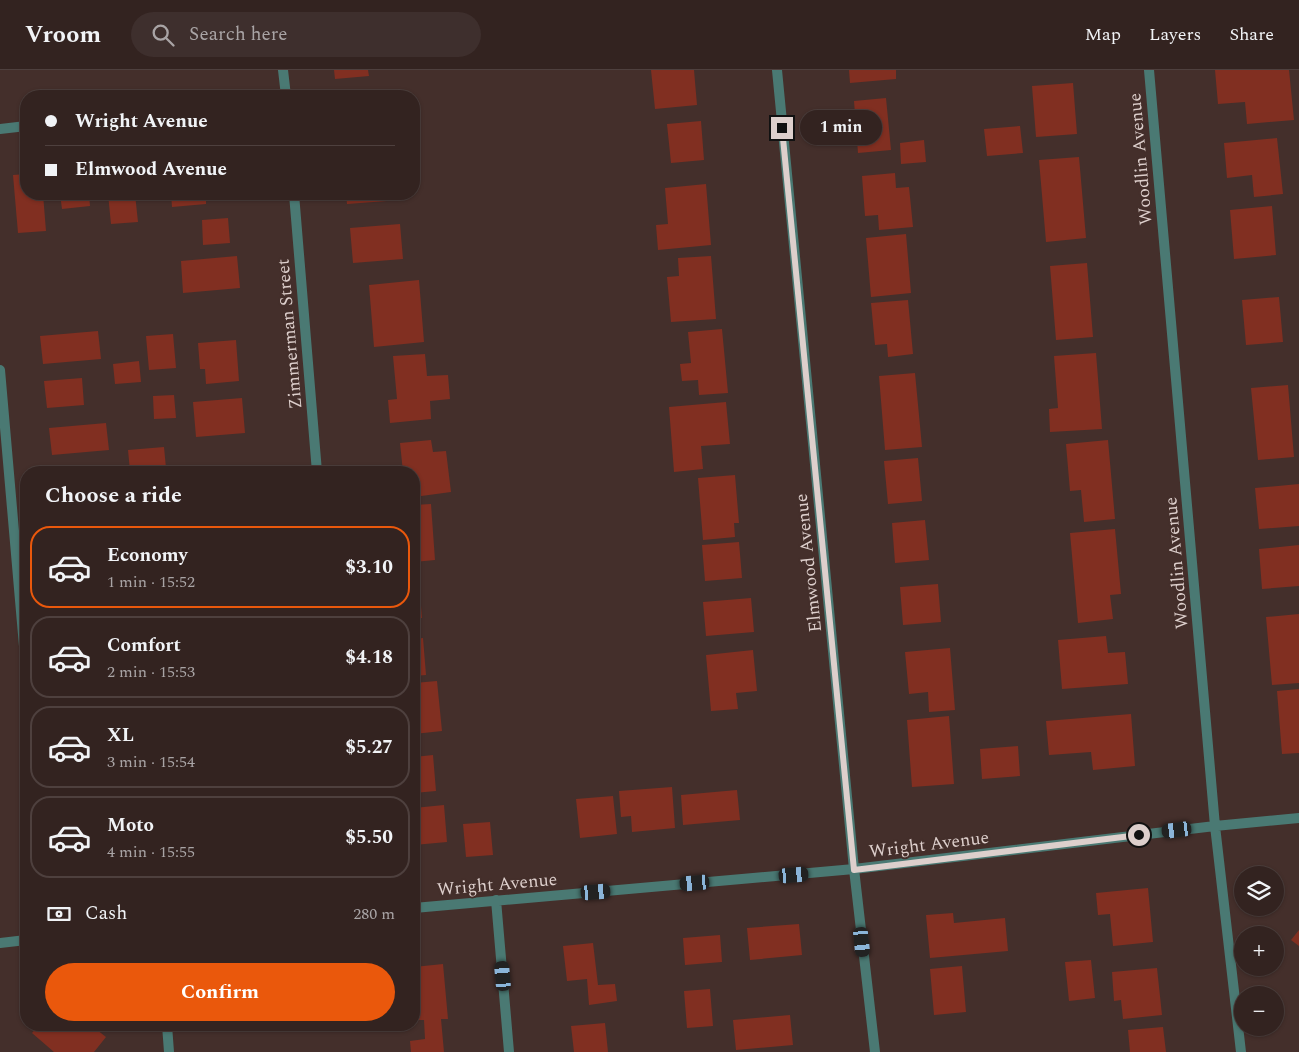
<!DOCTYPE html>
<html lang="en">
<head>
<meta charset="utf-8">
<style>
	:root { --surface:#332320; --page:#3e2f2d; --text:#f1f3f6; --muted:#a9a4a5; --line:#4e403e; --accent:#ea580c }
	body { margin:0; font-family:Spectral,serif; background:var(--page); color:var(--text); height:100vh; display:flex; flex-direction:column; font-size:19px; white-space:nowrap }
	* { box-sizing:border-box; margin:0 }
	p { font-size:16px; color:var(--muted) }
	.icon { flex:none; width:28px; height:28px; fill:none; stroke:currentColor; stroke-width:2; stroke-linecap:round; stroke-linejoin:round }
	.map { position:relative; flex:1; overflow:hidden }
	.sheet { position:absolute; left:20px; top:396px; width:400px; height:565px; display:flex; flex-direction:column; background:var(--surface); border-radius:20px; box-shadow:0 1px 4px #0004,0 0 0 1px var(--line) }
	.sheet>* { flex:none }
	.hud { position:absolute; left:20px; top:20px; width:400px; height:110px; border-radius:20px; box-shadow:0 1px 4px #0004,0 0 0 1px var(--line); display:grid; align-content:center; height:110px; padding:0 25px; background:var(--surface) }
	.buttons { position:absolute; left:1234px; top:796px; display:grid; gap:10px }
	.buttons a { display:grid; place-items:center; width:50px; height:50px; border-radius:50%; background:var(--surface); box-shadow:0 1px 4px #0004,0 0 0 1px var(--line); font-size:25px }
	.end { position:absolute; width:22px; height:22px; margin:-11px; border:6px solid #ddcfcc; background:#111; box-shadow:0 0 0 2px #111 }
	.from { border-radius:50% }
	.bubble { position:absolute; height:35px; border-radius:18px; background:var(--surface); box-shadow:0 1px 4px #0004,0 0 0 1px var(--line); font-size:16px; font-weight:700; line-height:35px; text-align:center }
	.car { position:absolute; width:15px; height:30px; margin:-15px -8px; border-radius:6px; box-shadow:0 0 4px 1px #0007; background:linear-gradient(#222 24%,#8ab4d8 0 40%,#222 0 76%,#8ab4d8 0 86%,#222 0) }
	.hud b { display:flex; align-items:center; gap:18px; height:48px; font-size:19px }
	.hud b+b { border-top:1px solid var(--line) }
	.hud i { width:12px; height:12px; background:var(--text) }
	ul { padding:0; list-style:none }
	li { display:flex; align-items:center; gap:15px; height:82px; margin:0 10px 8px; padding:0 15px; border:2px solid var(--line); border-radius:20px }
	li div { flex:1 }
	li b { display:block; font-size:19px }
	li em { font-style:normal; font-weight:700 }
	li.active { border-color:var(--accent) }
	li>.icon { width:45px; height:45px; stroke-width:1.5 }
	h2 { padding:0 25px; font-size:22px; line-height:60px }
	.pay { display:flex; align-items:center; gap:12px; height:55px; padding:0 25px; font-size:19px }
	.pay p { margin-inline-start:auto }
	.button { display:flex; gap:10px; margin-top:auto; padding:10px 25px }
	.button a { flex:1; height:58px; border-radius:30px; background:var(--accent); color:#fff; font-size:20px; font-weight:700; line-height:58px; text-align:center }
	header { display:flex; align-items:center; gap:30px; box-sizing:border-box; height:70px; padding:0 25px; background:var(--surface); border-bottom:1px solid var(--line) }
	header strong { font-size:24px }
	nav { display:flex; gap:28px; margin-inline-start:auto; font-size:18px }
	.search { width:350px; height:45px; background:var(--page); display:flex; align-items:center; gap:12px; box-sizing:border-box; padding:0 18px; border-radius:28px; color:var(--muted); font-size:19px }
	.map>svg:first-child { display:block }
</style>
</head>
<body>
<header>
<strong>Vroom</strong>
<div class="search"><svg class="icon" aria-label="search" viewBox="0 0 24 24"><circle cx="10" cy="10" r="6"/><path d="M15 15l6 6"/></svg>Search here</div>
<nav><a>Map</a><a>Layers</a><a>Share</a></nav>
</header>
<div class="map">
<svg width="1299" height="982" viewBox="0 0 1299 982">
	<rect width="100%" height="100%" fill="#442f2b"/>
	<path fill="#812f21" d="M334,0H368L369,6L335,9Z
		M651,0H694L697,35L655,39Z
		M849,0H896V9L850,13Z
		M1215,0H1289L1294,50L1247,54L1245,32L1218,34Z
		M1073,13L1077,64L1036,67L1032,16Z
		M886,28L891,80L858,83L854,31Z
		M701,51L704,90L671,93L667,54Z
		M1020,56L1023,83L987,86L984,59Z
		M1277,68L1283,124L1254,127L1252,105L1227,108L1224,73Z
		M924,70L926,92L901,94L900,73Z
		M1079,87L1086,168L1046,172L1039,90Z
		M895,103L896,118L909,117L913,157L879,160L878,145L865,146L862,106Z
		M26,104V124H43L46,161L18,163L13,105Z
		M706,114L711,175L658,180L656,155L668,154L665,118Z
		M60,124H89L90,136L62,139Z
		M108,124H135L138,152L111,154Z
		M171,124H206V134L172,137Z
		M346,124H386L387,131L347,134Z
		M1272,136L1276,185L1234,189L1230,140Z
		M228,148L230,173L203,175L202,150Z
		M400,154L403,189L353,193L350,158Z
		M906,164L911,223L871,227L866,168Z
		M237,186L240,218L183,223L181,191Z
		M711,186L716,249L671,252L667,207L679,206L678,188Z
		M1087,193L1093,267L1056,270L1050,196Z
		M419,210L424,272L374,277L369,215Z
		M1279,227L1283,272L1246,275L1242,230Z
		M908,230L913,284L888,287L887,274L875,275L871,233Z
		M722,259L728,323L699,325L698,310L682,311L680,294L691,293L688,262Z
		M98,261L101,289L43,294L40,266Z
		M173,264L176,298L149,300L146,266Z
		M236,270L239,311L206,314L205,299H200L198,273Z
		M1096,283L1102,359L1050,362L1049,339L1058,338L1054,286Z
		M425,284L427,306L448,305L450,329L430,331L431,349L390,353L388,330L397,329L393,286Z
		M139,291L141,312L115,314L113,294Z
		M915,303L922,377L885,380L879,306Z
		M82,308L84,335L47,338L44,311Z
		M1288,315L1294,387L1258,390L1251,318Z
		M174,325L176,348L154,349L153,326Z
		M242,328L245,363L196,367L193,332Z
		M726,332L730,374L701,376L703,399L674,402L669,337Z
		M106,353L109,380L52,385L49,358Z
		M431,370L433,382L446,381L451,422L414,427V402H403L400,373Z
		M1108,370L1115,449L1084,452L1081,420L1070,421L1066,374Z
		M164,377L166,398L130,401L128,380Z
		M918,388L922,431L888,434L884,391Z
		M110,398L111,402H79V401Z
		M735,405L739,453H734L735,467L703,470L698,408Z
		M1299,414V456L1259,459L1255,418Z
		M431,434L435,490L414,492V435Z
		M925,450L929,490L895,493L892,453Z
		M1115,459L1121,524L1110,525L1113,549L1078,553L1070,463Z
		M739,472L742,508L705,511L702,475Z
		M1299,475V516L1262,519L1259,479Z
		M419,511L422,548H414V512Z
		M938,514L941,552L903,555L900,517Z
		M751,528L754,562L706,566L703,532Z
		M1299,544V613L1272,615L1266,547Z
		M1106,566L1108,583L1125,582L1128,614L1062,619L1058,570Z
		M423,568L426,605L414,606V569Z
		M950,578L955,640L929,642L928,622L909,624L905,582Z
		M753,580L757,621L736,623L738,639L711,641L706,585Z
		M437,611L442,661L414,664V613Z
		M1299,619V683L1282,684L1277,621Z
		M1131,644L1135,696L1093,700L1091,682L1049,685L1046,651Z
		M949,646L954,714L912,717L907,650Z
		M1018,676L1020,706L982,709L980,679Z
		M433,685L436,721L414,723V687Z
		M672,717L675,758L632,762L631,746L621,747L619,721Z
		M737,720L740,750L683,755L681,725Z
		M613,726L617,764L580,768L576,729Z
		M444,735L447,772L414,775V738Z
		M490,752L493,785L466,787L463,754Z
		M1148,818L1153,872L1113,876L1110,844L1098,845L1096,823Z
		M953,843L954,853L1005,848L1008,881L930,888L926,845Z
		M799,854L802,885L750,890L747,858Z
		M1299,860V876L1291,870Z
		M720,865L722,892L685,895L683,868Z
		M593,873L598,915L615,914L617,931L589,935L587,909L567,911L563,876Z
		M1091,890L1095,928L1069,931L1065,892Z
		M443,894L448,949H441L444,982H411L410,971L425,969L424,950H414V897Z
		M962,896L966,942L934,945L930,899Z
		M1157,898L1162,945L1123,949L1121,930L1114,931L1112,902Z
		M710,919L713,956L687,958L684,921Z
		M790,945L793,975L736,980L733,950Z
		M605,953L608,982H574L571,956Z
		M39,955H93L92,956L106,967L94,982H54L32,963Z
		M204,955H256V957L204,961Z
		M295,955H333V958L295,961Z
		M1163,957L1166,982H1130L1128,960Z"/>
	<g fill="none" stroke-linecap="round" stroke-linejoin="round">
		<path stroke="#4a7973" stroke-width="10" d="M283,0L286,26
			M777,0L854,799L875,982
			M1149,0L1215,756L1241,982
			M0,59L26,56
			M294,124L317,402
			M0,300L26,599
			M496,830L509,982
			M414,838L854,799L1215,756L1299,748
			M0,873L26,870
			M167,955L169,982"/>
	</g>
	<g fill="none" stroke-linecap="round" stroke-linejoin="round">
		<path stroke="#ddcfcc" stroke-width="6" d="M782,58L854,800L1139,765"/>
	</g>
	<g text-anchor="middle" stroke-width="4" stroke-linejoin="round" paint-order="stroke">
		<g font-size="18" fill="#ddcfcc" stroke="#442f2b">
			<text transform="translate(1140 89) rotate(-95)" y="6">Woodlin Avenue</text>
			<text transform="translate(289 264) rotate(-95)" y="6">Zimmerman Street</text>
			<text transform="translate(808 493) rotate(-96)" y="6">Elmwood Avenue</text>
			<text transform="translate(1176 493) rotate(-95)" y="6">Woodlin Avenue</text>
			<text transform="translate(929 774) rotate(-7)" y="6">Wright Avenue</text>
			<text transform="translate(497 814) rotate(-5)" y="6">Wright Avenue</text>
		</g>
	</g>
</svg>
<div class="buttons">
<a><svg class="icon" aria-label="layers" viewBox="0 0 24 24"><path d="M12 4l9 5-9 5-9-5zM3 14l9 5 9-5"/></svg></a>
<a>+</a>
<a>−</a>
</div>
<i class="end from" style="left:1139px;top:765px"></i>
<i class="end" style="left:782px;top:58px"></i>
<div class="bubble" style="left:800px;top:40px;width:82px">1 min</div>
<i class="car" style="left:1177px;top:760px;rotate:263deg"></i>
<i class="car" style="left:794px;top:805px;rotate:85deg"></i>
<i class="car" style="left:695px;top:813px;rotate:265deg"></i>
<i class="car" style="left:596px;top:822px;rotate:85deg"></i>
<i class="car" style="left:862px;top:872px;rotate:174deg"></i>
<i class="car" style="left:503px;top:906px;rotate:355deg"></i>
<div class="hud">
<b><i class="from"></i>Wright Avenue</b>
<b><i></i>Elmwood Avenue</b>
</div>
<section class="sheet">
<h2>Choose a ride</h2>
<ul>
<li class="active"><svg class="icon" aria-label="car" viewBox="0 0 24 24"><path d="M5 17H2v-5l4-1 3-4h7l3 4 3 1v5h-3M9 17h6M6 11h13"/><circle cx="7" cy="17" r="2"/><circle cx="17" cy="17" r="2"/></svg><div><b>Economy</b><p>1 min · 15:52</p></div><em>$3.10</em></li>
<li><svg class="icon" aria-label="car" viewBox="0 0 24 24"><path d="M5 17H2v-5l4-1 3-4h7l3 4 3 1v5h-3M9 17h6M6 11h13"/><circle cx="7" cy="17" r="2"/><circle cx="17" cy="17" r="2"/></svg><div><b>Comfort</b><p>2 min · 15:53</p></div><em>$4.18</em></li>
<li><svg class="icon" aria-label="car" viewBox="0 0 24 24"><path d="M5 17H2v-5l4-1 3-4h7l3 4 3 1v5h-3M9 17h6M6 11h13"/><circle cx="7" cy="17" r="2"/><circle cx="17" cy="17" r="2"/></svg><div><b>XL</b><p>3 min · 15:54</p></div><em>$5.27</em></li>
<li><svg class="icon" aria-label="car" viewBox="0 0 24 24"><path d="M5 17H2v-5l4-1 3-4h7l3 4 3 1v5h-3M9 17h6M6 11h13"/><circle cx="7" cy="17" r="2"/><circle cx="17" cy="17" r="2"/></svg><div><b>Moto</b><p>4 min · 15:55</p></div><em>$5.50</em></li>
</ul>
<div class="pay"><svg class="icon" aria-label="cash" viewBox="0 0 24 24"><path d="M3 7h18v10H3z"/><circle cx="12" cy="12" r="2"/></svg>Cash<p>280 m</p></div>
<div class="button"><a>Confirm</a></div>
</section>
</div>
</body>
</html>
